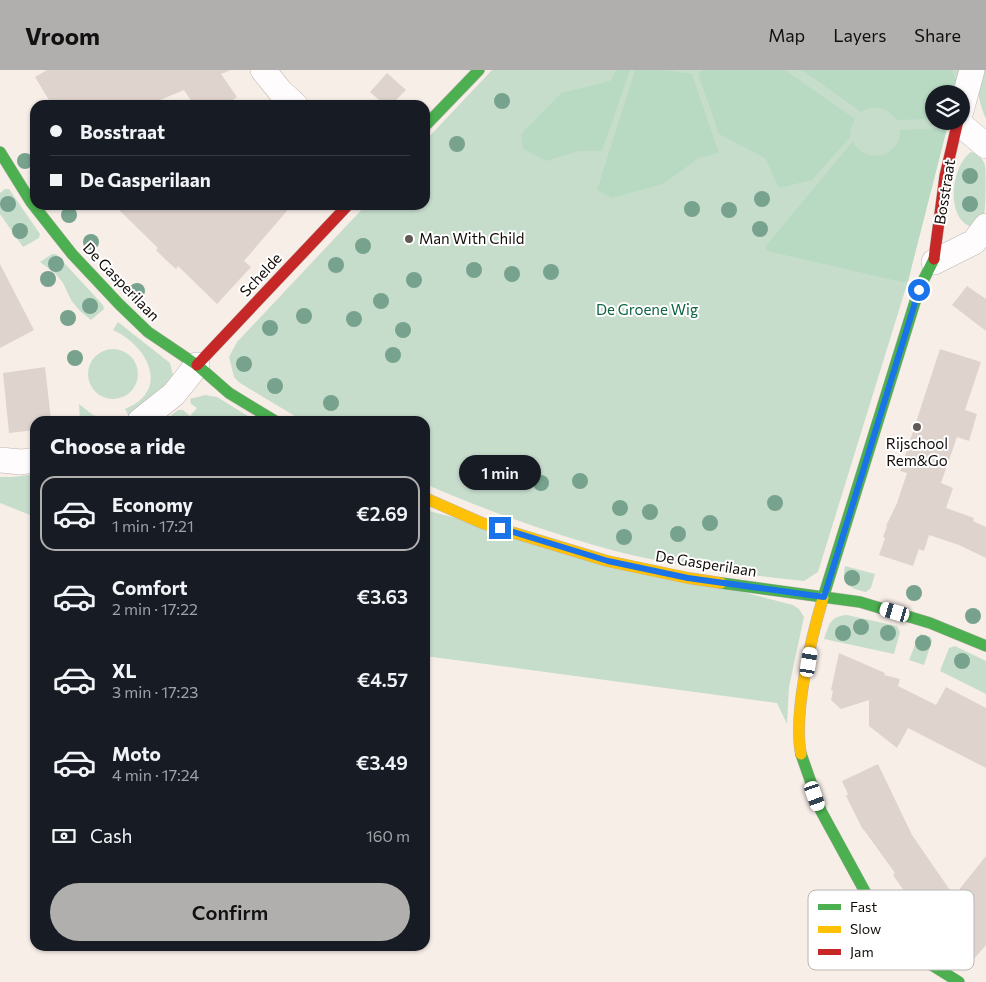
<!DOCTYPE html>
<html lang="en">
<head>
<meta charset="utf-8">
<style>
	:root { --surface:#171b24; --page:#242831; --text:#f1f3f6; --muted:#9ea1a6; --line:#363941; --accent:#b1aeae }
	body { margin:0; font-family:Commissioner,sans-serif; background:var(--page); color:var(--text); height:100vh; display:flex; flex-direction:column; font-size:19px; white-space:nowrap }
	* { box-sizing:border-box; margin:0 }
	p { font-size:16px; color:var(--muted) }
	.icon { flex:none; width:28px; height:28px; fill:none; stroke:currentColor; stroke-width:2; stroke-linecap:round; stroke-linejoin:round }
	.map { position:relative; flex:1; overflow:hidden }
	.drawer { position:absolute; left:30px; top:346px; width:400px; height:535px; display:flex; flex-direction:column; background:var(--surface); border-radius:15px; box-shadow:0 1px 4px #0004 }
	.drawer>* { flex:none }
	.hud { position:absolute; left:30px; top:30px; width:400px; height:110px; border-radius:15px; box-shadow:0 1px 4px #0004; display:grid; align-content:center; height:110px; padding:0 20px; background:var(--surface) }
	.tools { position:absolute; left:925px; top:15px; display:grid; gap:10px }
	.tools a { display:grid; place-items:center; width:45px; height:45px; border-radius:50%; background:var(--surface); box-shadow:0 1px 4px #0004; font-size:25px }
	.end { position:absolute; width:22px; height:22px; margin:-11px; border:6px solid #1a73e8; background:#fff; box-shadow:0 0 0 2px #fff }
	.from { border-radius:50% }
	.bubble { position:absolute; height:35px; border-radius:18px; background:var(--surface); box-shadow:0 1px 4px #0004; font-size:16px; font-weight:600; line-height:35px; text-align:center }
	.car { position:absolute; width:15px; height:30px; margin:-15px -8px; border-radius:6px; box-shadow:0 0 4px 1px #0007; background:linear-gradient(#fff 24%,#345 0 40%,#fff 0 76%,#345 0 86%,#fff 0) }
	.hud b { display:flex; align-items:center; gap:18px; height:48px; font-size:19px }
	.hud b+b { border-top:1px solid var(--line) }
	.hud i { width:12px; height:12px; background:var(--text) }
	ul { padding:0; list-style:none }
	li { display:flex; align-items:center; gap:15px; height:75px; margin:0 10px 8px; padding:0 10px; border:2px solid transparent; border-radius:15px }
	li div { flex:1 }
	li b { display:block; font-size:19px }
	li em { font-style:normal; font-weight:600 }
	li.on { border-color:var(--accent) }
	li>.icon { width:45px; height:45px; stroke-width:1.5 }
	h2 { padding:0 20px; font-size:22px; line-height:60px }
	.pay { display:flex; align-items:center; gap:12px; height:55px; padding:0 20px; font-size:19px }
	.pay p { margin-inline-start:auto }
	.button { display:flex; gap:10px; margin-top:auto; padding:10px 20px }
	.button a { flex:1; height:58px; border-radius:30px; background:var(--accent); color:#111; font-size:20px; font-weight:600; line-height:58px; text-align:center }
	header { display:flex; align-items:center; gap:30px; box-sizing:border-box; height:70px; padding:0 25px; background:var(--accent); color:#111 }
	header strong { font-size:24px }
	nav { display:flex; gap:28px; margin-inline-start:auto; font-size:18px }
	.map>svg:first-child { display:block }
</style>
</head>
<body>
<header>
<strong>Vroom</strong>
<nav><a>Map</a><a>Layers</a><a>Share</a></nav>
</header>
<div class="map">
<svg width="986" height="912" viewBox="0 0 986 912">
	<rect width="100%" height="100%" fill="#f8eee8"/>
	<path fill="#c7ddcc" d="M492,0H963L957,24H934V51H949L947,58L908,211L818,502L804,511C742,504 680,497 619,482C553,465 488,441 425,414V351H303L240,313L234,307L229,287L237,272L366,135H425V71Z
		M980,0H986V49C979,32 975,18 980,0Z
		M971,82L976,83C980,87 984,90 985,96C986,103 986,144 983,150C980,154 973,156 969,156C945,145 952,95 971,82Z
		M5,119H9L40,164L39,168L23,177L0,144V123Z
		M52,184H56L103,235L104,239L91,250L80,241L71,230L63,213L56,204L40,192Z
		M118,252L170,293L173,305L172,312L129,347L125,339C171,320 148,276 113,260Z
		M88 304a25 25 0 1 1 50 0a25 25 0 1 1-50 0Z
		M205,325L217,327L256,351H164L178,340H183L190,346L197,338L191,334L190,329Z
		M79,334L93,345L110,350L80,351Z
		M35,404V447L0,433V407H13Z
		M425,440L793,535L799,539L804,547L789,617L787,654L777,633L425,586Z
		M845,496L875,504L871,518L866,522C851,519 841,514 845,496Z
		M847,545L897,556L900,562L894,584L824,569C829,555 830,546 847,545Z
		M921,564L931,567L932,571L924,595L909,590L918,567Z
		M955,576L986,591V624L940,601L949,578Z"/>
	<path fill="#b8dac3" d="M616,0H630L602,81H579L546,91L523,79L521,64L561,23L610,11Z
		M635,0H665L692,4L719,83L699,88L663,114L612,128L597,120Z
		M703,0H785L855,49L850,60L851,66L812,110L779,118L765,88L719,64L698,4Z
		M802,0H951L959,15L957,24H934V49L897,50C887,38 875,34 861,42Z
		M947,58L908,211L902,212L767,181L765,177L853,71C864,96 901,87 900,60Z"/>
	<path fill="#dfd3cd" d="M47,0H231L221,4L237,27L225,35H194L184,20L148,35H52L35,7Z
		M387,3L406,20L391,35H385L370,22Z
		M114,135H292L244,191L251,197L217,234L178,196L176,199L166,190L156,180L158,178Z
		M0,194L34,260L0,278Z
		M967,216L986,229V261L952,235Z
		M940,279L981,292L965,340L977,344L969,371L957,367L941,413L953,418L946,438L974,448L973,451L986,457V488L959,475L929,465L924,481L919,479L913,496L879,485L885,468L883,467L887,456H886L897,433L907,403L900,401Z
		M45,297L51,349L35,350V360L9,363L3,303Z
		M839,583L885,603L884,605L900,609L898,616L936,635L946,617L986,638V698L908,658L897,678L869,656V630L841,639L831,630L833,621L831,620Z
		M878,694L912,765L954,826L986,786V875L974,889L920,844L893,805L895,803L864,760H863L846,726L848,724L842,711Z"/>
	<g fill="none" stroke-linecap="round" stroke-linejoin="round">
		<g stroke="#bdb4af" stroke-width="26">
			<path id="street" d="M263,0L280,21L295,35
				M961,41L972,0
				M958,52L986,76
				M934,192L974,172L986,156
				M140,351L174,324L197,295
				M0,390L21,392L35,390"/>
		</g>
		<g stroke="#bdb4af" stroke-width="12">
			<path id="fast" d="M425,56L479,0
				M0,82L31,132L72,184L119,234L148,262L197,295L229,323L275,351
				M721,513L860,532L930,553L986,576
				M823,528L919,219L934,189
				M801,684L821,741L869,829L914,884L959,912"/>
		</g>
		<g stroke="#bdb4af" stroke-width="12">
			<path id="slow" d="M425,428L482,453L607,491L688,508L721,513
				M801,684C793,644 811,568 823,528"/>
		</g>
		<g stroke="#bdb4af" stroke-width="12">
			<path id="jam" d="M934,189L945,106L958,51
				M197,295L348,135"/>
		</g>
		<use href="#street" stroke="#fefcfc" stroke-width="25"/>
		<use href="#fast" stroke="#4caf50" stroke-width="11"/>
		<use href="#slow" stroke="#ffc107" stroke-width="11"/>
		<use href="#jam" stroke="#c62828" stroke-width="11"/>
	</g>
	<g fill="#77a28d">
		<circle cx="502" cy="31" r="8"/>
		<circle cx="457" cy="74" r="8"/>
		<circle cx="25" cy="91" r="8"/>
		<circle cx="970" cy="106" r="8"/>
		<circle cx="762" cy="129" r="8"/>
		<circle cx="8" cy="134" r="8"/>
		<circle cx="970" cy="134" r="8"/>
		<circle cx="692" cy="139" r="8"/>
		<circle cx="729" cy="140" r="8"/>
		<circle cx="69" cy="145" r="8"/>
		<circle cx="760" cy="159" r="8"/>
		<circle cx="20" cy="161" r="8"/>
		<circle cx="91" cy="172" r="8"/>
		<circle cx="363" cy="176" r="8"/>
		<circle cx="56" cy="194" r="8"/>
		<circle cx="336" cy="195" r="8"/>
		<circle cx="474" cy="200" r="8"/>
		<circle cx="551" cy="202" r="8"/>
		<circle cx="512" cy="204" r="8"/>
		<circle cx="48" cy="209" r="8"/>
		<circle cx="414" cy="210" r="8"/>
		<circle cx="137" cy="221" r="8"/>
		<circle cx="381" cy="231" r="8"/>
		<circle cx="90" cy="236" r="8"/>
		<circle cx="304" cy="246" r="8"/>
		<circle cx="68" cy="248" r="8"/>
		<circle cx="354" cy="249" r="8"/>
		<circle cx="270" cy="258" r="8"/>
		<circle cx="403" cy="260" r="8"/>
		<circle cx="393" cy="285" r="8"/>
		<circle cx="75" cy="288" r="8"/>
		<circle cx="244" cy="294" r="8"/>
		<circle cx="275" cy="316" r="8"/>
		<circle cx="331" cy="333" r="8"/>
		<circle cx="580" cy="411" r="8"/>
		<circle cx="541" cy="413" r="8"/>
		<circle cx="775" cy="433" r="8"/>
		<circle cx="620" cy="438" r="8"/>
		<circle cx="650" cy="442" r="8"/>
		<circle cx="710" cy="453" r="8"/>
		<circle cx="678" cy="464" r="8"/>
		<circle cx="624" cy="467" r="8"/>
		<circle cx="852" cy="508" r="8"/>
		<circle cx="914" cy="523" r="8"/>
		<circle cx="973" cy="546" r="8"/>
		<circle cx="861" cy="557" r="8"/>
		<circle cx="843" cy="563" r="8"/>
		<circle cx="888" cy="563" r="8"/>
		<circle cx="923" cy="573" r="8"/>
		<circle cx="962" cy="591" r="8"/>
	</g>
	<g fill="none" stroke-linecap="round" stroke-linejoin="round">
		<path stroke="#1a73e8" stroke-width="6" d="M500,458L608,491L688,508L824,527L919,220"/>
	</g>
	<g fill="#625a56" stroke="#fff" stroke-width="2">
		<circle cx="409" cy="169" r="5"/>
		<circle cx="917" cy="357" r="5"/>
	</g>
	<g text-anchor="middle" stroke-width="4" stroke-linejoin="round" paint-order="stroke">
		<g font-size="15" fill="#120b07" stroke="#fff">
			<text transform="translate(945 122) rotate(-81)" y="5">Bosstraat</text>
			<text transform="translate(261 205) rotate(-47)" y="5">Schelde</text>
			<text transform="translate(121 212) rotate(46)" y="5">De Gasperilaan</text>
			<text transform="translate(706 494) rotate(9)" y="5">De Gasperilaan</text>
		</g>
		<g font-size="15" fill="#120b07" stroke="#fff" text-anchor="start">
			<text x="419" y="174">Man With Child</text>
			<text x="917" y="379" text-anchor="middle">Rijschool<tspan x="917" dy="17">Rem&amp;Go</tspan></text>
		</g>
		<g font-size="15" fill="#0e6443" stroke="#fff">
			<text x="647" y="245">De Groene Wig</text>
		</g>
	</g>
	<rect x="808" y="820" width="166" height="80" rx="8" fill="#fff" stroke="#b8b6b5" stroke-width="1"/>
	<rect x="818" y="834" width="23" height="6" fill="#4caf50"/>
	<rect x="818" y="856" width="23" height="7" fill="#ffc107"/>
	<rect x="818" y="879" width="23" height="6" fill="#c62828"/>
	<g font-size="14" fill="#120b07">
		<text x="850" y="842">Fast</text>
		<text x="850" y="864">Slow</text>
		<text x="850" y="887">Jam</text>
	</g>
</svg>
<div class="tools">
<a><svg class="icon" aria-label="layers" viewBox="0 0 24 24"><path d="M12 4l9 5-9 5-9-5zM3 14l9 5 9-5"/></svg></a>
</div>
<i class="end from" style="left:919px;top:220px"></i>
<i class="end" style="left:500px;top:458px"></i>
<div class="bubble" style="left:459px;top:385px;width:82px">1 min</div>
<i class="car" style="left:895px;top:542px;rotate:286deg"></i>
<i class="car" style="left:809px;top:592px;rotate:9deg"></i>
<i class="car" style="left:815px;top:726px;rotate:161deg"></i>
<div class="hud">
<b><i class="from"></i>Bosstraat</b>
<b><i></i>De Gasperilaan</b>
</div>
<section class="drawer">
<h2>Choose a ride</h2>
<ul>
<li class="on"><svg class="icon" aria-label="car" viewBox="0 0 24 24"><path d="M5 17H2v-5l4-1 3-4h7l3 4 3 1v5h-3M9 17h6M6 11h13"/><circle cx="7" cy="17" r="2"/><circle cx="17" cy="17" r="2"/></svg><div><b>Economy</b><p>1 min · 17:21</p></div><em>€2.69</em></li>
<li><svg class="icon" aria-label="car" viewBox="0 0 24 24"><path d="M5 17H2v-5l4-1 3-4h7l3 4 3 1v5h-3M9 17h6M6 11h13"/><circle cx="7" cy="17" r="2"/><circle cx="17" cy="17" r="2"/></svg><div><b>Comfort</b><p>2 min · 17:22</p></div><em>€3.63</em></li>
<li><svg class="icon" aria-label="car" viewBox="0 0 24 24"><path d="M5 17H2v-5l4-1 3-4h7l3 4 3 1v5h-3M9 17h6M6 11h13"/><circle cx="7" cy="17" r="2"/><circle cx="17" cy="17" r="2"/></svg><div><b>XL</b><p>3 min · 17:23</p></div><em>€4.57</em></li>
<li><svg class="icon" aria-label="car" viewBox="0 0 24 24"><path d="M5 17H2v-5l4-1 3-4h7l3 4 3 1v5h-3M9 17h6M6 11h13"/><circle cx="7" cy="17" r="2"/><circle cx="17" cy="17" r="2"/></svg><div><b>Moto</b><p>4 min · 17:24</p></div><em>€3.49</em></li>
</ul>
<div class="pay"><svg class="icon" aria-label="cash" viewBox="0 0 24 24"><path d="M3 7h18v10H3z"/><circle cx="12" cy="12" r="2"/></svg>Cash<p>160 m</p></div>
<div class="button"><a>Confirm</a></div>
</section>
</div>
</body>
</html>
